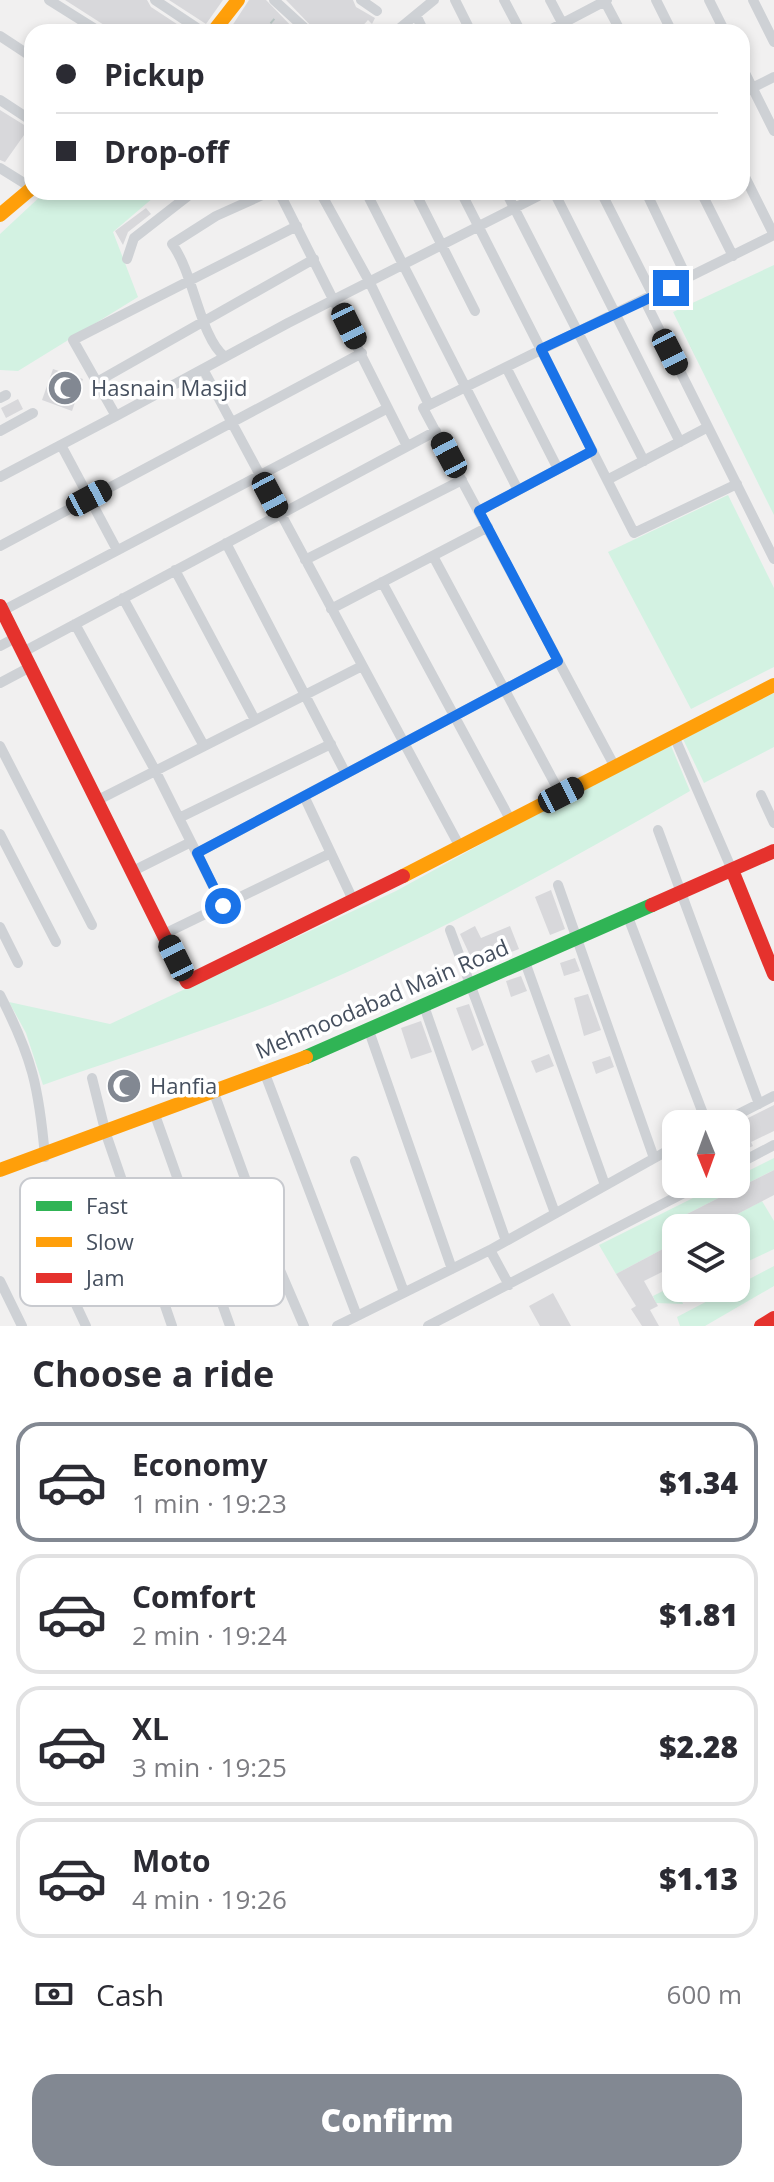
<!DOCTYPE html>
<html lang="en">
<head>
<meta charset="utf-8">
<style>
	:root { --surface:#fff; --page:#f7f7f7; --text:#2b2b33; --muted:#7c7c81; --line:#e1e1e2; --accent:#828892 }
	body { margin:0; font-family:"Open Sans",sans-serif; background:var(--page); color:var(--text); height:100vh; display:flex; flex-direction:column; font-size:30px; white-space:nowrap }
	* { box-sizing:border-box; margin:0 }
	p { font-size:26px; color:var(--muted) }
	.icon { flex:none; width:44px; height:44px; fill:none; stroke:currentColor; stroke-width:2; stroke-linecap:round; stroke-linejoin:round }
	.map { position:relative; height:1326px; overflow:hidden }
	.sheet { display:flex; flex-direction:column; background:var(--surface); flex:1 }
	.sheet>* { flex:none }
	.hud { position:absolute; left:24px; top:24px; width:726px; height:176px; border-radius:24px; box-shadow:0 4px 12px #0003; display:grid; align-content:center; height:176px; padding:0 32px; background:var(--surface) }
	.needle { width:52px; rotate:179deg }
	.controls { position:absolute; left:662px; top:1110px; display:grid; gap:16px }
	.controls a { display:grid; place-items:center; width:88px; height:88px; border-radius:16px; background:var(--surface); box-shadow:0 4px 12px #0003; font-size:40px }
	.end { position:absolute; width:36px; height:36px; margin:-18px; border:10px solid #1a73e8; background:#fff; box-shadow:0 0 0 4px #fff }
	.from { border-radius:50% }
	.car { position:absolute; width:24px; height:48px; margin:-24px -12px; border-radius:10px; box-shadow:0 0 6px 2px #0007; background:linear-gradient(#222 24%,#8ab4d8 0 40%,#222 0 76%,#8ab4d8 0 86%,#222 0) }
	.hud b { display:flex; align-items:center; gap:28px; height:76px; font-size:30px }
	.hud b+b { border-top:2px solid var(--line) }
	.hud i { width:20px; height:20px; background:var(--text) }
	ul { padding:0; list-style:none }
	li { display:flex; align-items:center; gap:24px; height:120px; margin:0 16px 12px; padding:0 16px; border:4px solid var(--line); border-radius:24px }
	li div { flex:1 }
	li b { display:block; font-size:30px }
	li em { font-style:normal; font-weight:800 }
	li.on { border-color:var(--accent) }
	li>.icon { width:72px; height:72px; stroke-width:1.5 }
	h2 { padding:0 32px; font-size:36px; line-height:96px }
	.pay { display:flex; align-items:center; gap:20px; height:88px; padding:0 32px; font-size:30px }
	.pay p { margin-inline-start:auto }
	.primary-button { display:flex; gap:16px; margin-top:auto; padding:16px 32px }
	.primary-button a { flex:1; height:92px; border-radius:24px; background:var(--accent); color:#fff; font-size:32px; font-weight:800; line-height:92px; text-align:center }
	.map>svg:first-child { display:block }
</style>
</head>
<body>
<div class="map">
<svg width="774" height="1326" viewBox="0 0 774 1326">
	<rect width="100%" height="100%" fill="#f1f0f0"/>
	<path fill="#d3f2e2" d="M45,192H160L113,232L138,297L18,371L0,370V234Z
		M774,265V515L673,312Z
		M728,495L774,588V667L691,709L608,552Z
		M774,693V747L704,783L683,739Z
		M669,741L690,791C560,866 428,939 290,997C209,1030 125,1056 43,1085L26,1033L9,1002L110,1024L396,891Z
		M774,1158V1170L683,1216L690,1228H676V1242L616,1274L599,1245L721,1184H736V1177Z
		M762,1201L774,1221V1249L738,1266L736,1228H726L728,1219Z
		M774,1266V1286L705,1326H680L677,1317Z
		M671,1287L677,1288L683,1304L656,1303L653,1296Z"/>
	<path fill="#d8d8db" d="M65,0H147L151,7L189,32H108L104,25Z
		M169,0H223L206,24Z
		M249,0H266L297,32H228Z
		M286,0H353L356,7L375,18L372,24L368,20L357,32H317Z
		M0,110L29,128L5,162L0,160Z
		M146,208L151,214L128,232L123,245L115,231Z
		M53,369L83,379L72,411L42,400Z
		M18,399L23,409L6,418L1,408Z
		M551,890L565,929L550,935L535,897Z
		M475,926L481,938L510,926L519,949L475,966L460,934Z
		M575,958L580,971L564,976L560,963Z
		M521,976L527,991L511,997L506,981Z
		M588,994L601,1030L584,1036L574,998Z
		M469,1004L484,1045L472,1051L456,1008Z
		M421,1021L432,1052L411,1059L401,1028Z
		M549,1054L554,1066L536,1073L531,1061Z
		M610,1056L614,1067L596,1074L592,1062Z
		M774,1105V1131L751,1142L753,1146L742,1151L736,1138V1124Z
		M774,1170V1195L728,1219L726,1228H690L683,1216Z
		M676,1242V1265L644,1281L658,1306L650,1310L659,1326H642L631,1309L636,1306L616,1274Z
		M553,1293L571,1326H540L529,1306Z"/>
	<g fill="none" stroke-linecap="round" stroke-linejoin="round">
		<path stroke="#b9c6c4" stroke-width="2" stroke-dasharray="6 4" stroke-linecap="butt" d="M264,31L275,18
			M357,32H358"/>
		<path stroke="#ced1d5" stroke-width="10" d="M49,0L100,32
			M155,0L203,32
			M274,0L309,32
			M361,0L377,11
			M455,0L471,32
			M504,0L521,32
			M550,0L567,32
			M604,0L621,32
			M656,0L672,32
			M709,0L725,32
			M753,0L774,42
			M416,15L424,32
			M395,32L434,0
			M546,32L607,0
			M0,36L32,57
			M742,67L774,131
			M742,93L774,77
			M0,100L32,121
			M0,168L32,188
			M742,171L774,235
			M279,192L407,446
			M320,192L369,281L429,405
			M366,192L518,490
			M415,192L475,311
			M461,192L634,533L737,484
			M506,192L644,461
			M554,192L680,442
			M601,192L654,297
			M646,192L688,280
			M701,192L733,256
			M127,259L134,238L193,192
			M645,301L774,559
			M225,357C200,338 194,273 172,244L216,216L269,192
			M506,367L558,469
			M203,369L460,847
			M95,383L314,259
			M0,398L6,395
			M116,416L288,323L546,192
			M0,431L33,413
			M61,445L117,550
			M0,477L116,416L73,340L297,226
			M607,480L708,427
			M479,511L592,451
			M226,543L346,774
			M0,546L362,353
			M433,556L561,795
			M305,560L462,480
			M175,570L255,720
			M382,582L511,821
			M123,598L204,746
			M331,609L488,527
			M2,611L388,408
			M75,624L155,770L223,906
			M0,646L17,637
			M25,651L436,431
			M0,683L32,666
			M674,736L732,870
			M0,746L92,925
			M615,767L423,408L774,235
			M761,795L774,823
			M98,800L362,666
			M179,818L331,744
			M658,830L759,1104
			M0,834L56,942
			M197,853L304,796
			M133,871L191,842
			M558,885L654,1158
			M353,900L304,796L558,661
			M628,917L707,1124
			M0,927L18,963
			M450,930L555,1213
			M164,934L331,853
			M525,962L605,1185
			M0,995C32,1057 39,1087 45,1157
			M424,1006L506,1241
			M369,1031L452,1269
			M265,1074L357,1316
			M92,1078L106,1134L172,1326
			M214,1093L270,1247L304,1326
			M155,1115L230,1326
			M719,1124L774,1096
			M355,1161L404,1292
			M736,1165L774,1145
			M490,1250L509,1285
			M56,1262L86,1326
			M0,1281L22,1326
			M337,1326L490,1250L676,1146
			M428,1326L701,1184"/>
		<path stroke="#30b455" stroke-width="14" d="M306,1057L652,905"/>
		<path stroke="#ff9f0a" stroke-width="14" d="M213,32L238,0
			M0,215L32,188
			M403,876L774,685
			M0,1170L306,1057"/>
		<path stroke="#e5322d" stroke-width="14" d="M0,606L187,982L403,876
			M732,870L774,974
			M652,905L774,851
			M761,1326L774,1318"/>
	</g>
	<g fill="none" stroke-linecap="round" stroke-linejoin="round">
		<path stroke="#1a73e8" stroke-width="10" d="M223,906L197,853L558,661L479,511L592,451L541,349L671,288"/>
	</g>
	<defs>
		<g id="mosque-disc" transform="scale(1.8)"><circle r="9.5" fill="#828892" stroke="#fff"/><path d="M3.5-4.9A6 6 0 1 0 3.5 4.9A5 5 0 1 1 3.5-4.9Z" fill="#fff"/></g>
	</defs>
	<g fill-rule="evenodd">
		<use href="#mosque-disc" x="65" y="388"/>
		<use href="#mosque-disc" x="124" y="1086"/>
	</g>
	<g text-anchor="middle" stroke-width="7" stroke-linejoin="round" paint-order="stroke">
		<g font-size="22" fill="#46505f" stroke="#fff" text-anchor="start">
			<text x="91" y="396">Hasnain Masjid</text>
			<text x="150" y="1094">Hanfia</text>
		</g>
		<g font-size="22" fill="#46505f" stroke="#fff">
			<text transform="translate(382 999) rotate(-23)" y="8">Mehmoodabad Main Road</text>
		</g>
	</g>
	<rect x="20" y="1178" width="264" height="128" rx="12" fill="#fff" stroke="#c8cacf" stroke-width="2"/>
	<rect x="36" y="1201" width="36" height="10" fill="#30b455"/>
	<rect x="36" y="1237" width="36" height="10" fill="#ff9f0a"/>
	<rect x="36" y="1273" width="36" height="10" fill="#e5322d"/>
	<g font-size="22" fill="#46505f">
		<text x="86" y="1214">Fast</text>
		<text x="86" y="1250">Slow</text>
		<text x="86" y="1286">Jam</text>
	</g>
</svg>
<div class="controls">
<a><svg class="needle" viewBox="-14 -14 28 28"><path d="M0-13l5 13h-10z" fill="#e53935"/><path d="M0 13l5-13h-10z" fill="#7c7c81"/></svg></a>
<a><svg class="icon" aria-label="layers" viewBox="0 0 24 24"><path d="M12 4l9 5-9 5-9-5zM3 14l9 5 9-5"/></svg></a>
</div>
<i class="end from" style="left:223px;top:906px"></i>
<i class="end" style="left:671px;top:288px"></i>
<i class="car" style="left:349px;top:326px;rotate:154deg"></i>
<i class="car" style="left:670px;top:352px;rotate:153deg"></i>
<i class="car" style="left:449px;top:455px;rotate:332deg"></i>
<i class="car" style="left:270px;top:495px;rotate:152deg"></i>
<i class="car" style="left:89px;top:498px;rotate:62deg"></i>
<i class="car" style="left:561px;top:795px;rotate:63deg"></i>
<i class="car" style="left:176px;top:958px;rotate:334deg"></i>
<div class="hud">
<b><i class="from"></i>Pickup</b>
<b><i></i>Drop-off</b>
</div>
</div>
<section class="sheet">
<h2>Choose a ride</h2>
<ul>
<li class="on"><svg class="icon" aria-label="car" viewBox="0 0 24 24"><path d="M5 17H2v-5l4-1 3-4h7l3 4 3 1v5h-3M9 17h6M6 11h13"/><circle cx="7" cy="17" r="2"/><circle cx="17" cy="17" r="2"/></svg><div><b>Economy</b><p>1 min · 19:23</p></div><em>$1.34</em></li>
<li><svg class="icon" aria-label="car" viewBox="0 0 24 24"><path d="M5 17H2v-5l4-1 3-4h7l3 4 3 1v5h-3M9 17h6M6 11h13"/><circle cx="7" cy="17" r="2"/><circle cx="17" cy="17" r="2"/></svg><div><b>Comfort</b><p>2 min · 19:24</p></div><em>$1.81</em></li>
<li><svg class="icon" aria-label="car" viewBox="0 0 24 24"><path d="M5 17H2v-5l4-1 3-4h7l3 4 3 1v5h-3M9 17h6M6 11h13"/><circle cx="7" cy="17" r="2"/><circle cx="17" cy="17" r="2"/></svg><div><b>XL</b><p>3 min · 19:25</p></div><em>$2.28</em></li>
<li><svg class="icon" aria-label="car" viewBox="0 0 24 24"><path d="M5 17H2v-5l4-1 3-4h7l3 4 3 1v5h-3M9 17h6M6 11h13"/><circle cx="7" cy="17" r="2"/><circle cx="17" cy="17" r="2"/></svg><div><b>Moto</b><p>4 min · 19:26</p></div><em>$1.13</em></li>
</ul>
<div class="pay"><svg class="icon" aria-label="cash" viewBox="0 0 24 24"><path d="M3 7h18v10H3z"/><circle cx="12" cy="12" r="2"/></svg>Cash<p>600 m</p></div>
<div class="primary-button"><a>Confirm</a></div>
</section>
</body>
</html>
